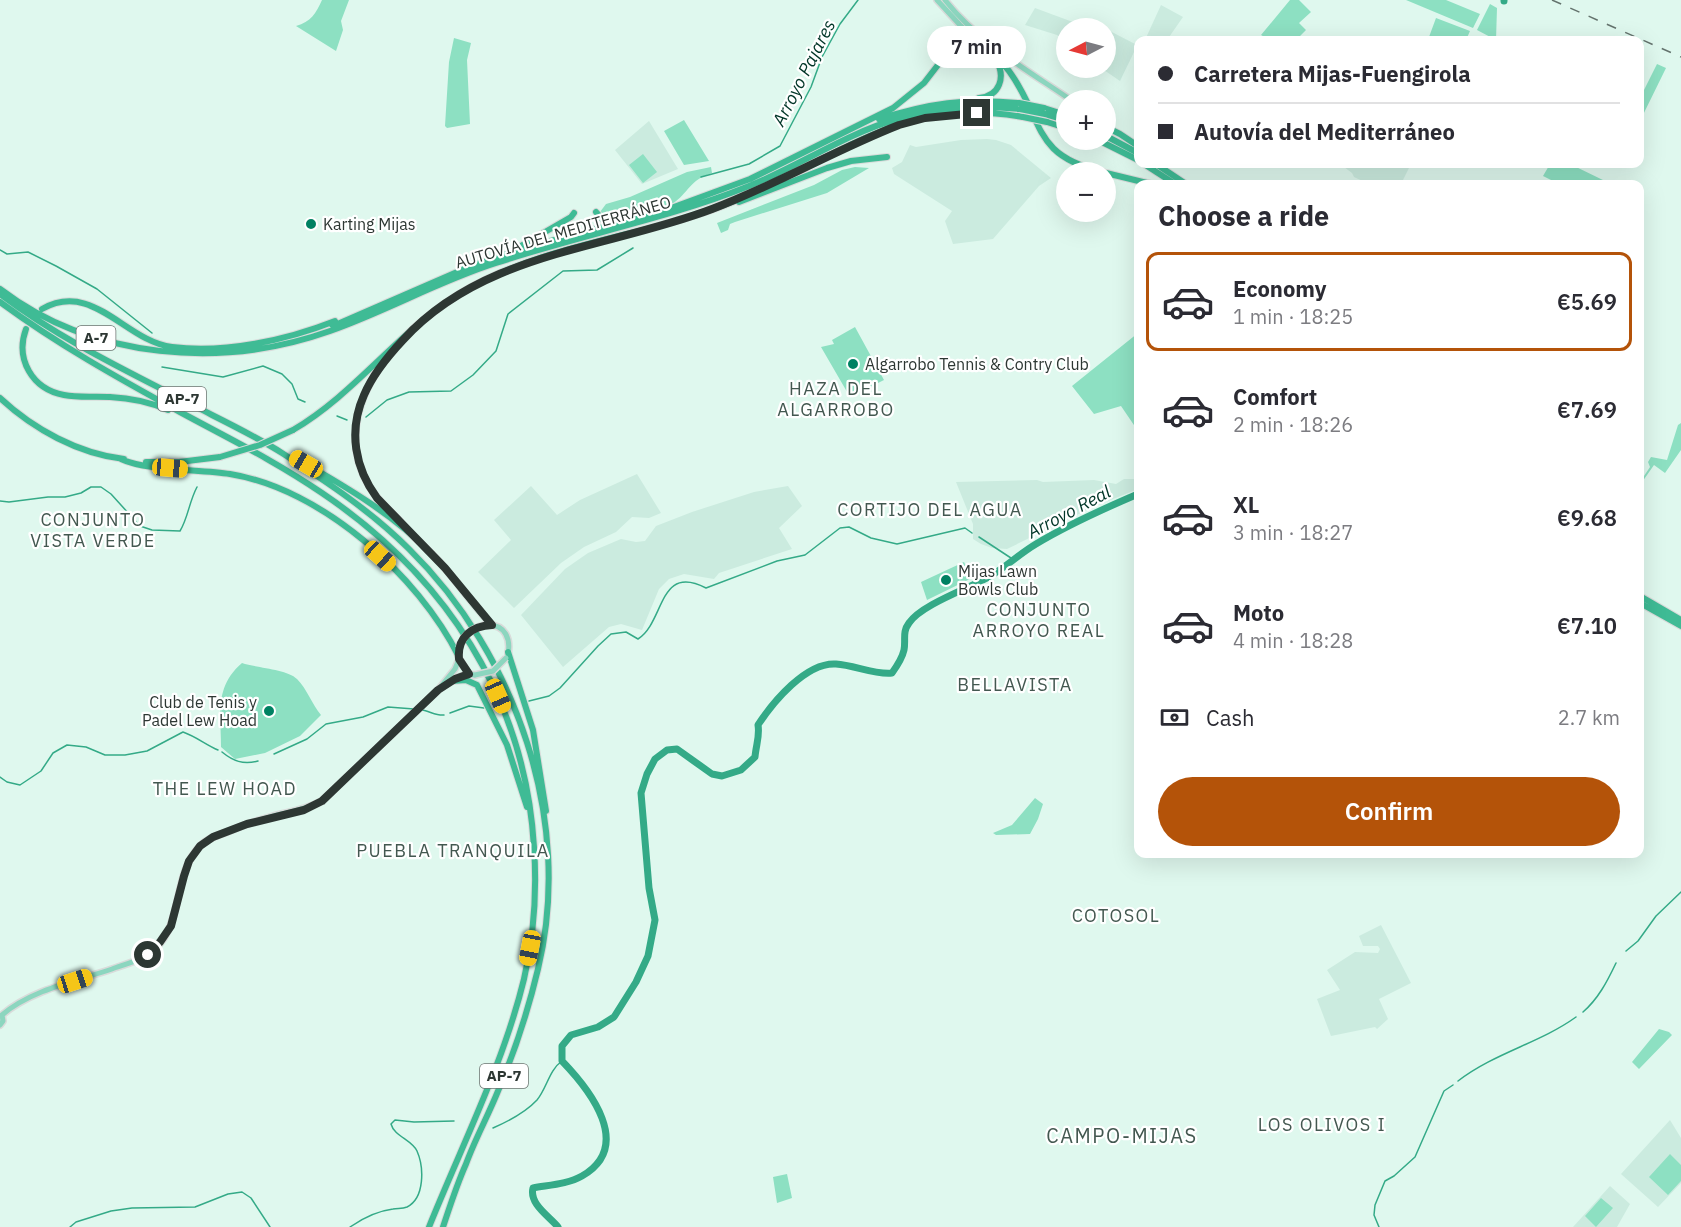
<!DOCTYPE html>
<html lang="en">
<head>
<meta charset="utf-8">
<style>
	:root { --surface:#fff; --page:#f2f2f3; --text:#2b2b33; --muted:#7c7c81; --line:#e1e1e2; --accent:#b45309 }
	body { margin:0; font-family:"IBM Plex Sans",sans-serif; background:var(--page); color:var(--text); height:100vh; display:flex; flex-direction:column; font-size:22px; white-space:nowrap }
	* { box-sizing:border-box; margin:0 }
	p { font-size:20px; color:var(--muted) }
	.icon { flex:none; width:33px; height:33px; fill:none; stroke:currentColor; stroke-width:2; stroke-linecap:round; stroke-linejoin:round }
	.map { position:relative; flex:1; overflow:hidden }
	.sheet { position:absolute; left:1134px; top:180px; width:510px; height:678px; display:flex; flex-direction:column; background:var(--surface); border-radius:12px; box-shadow:0 6px 24px #0002 }
	.sheet>* { flex:none }
	.guide { position:absolute; left:1134px; top:36px; width:510px; height:132px; border-radius:12px; box-shadow:0 6px 24px #0002; display:grid; align-content:center; height:132px; padding:0 24px; background:var(--surface) }
	.needle { width:39px; rotate:264deg }
	.tools { position:absolute; left:1056px; top:18px; display:grid; gap:12px }
	.tools a { display:grid; place-items:center; width:60px; height:60px; border-radius:50%; background:var(--surface); box-shadow:0 6px 24px #0002; font-size:30px }
	.end { position:absolute; width:27px; height:27px; margin:-14px; border:8px solid #2d3733; background:#fff; box-shadow:0 0 0 3px #fff }
	.from { border-radius:50% }
	.bubble { position:absolute; height:42px; border-radius:21px; background:var(--surface); box-shadow:0 6px 24px #0002; font-size:20px; font-weight:600; line-height:42px; text-align:center }
	.car { position:absolute; width:18px; height:36px; margin:-18px -9px; border-radius:8px; box-shadow:0 0 4px 2px #0007; background:linear-gradient(#f5c518 24%,#345 0 40%,#f5c518 0 76%,#345 0 86%,#f5c518 0) }
	.guide b { display:flex; align-items:center; gap:21px; height:57px; font-size:22px }
	.guide b+b { border-top:2px solid var(--line) }
	.guide i { width:15px; height:15px; background:var(--text) }
	ul { padding:0; list-style:none }
	li { display:flex; align-items:center; gap:18px; height:99px; margin:0 12px 9px; padding:0 12px; border:3px solid transparent; border-radius:12px }
	li div { flex:1 }
	li b { display:block; font-size:22px }
	li em { font-style:normal; font-weight:600 }
	li.active { border-color:var(--accent) }
	li>.icon { width:54px; height:54px; stroke-width:1.5 }
	h2 { padding:0 24px; font-size:27px; line-height:72px }
	.pay { display:flex; align-items:center; gap:15px; height:66px; padding:0 24px; font-size:22px }
	.pay p { margin-inline-start:auto }
	.cta { display:flex; gap:12px; margin-top:auto; padding:12px 24px }
	.cta a { flex:1; height:69px; border-radius:36px; background:var(--accent); color:#fff; font-size:24px; font-weight:600; line-height:69px; text-align:center }
	.map>svg:first-child { display:block }
</style>
</head>
<body>
<div class="map">
<svg width="1681" height="1227" viewBox="0 0 1681 1227">
	<rect width="100%" height="100%" fill="#dff8ee"/>
	<path fill="#cbebdf" d="M1161,5L1183,17L1167,40H1145Z
		M1035,8L1089,28H1066V41L1057,35L1025,25Z
		M1106,29L1135,44V50L1120,81L1101,68H1106Z
		M649,121L678,169L642,184L615,150Z
		M987,139L996,140L1011,145L1051,178L1039,186L993,239L953,244L945,221L952,211L894,174L892,168L902,162L910,145L916,147L961,140Z
		M1340,164H1411L1401,184H1369L1354,177L1352,173Z
		M637,474L661,513L649,518L632,517L616,532L584,547L561,563L514,608L478,572L511,540L494,520L531,486L557,515L580,500Z
		M1124,479H1138V489L1091,508L1007,549L992,548L981,544L973,539V524L956,482L1037,480L1043,482L1094,480L1116,484Z
		M788,486L802,506L779,528L792,549L719,573L714,579L684,574L669,579L659,589L642,630L621,624L609,627L563,667L521,615L565,569L588,553L621,539L636,542L645,541L656,526L692,512L754,492Z
		M1381,925L1411,983L1379,999L1388,1019L1377,1029L1375,1027L1331,1036L1317,999L1340,990L1327,970L1355,952L1378,953L1380,949L1378,946H1363L1359,936Z
		M1670,1120L1681,1138V1183L1658,1207L1621,1174Z
		M1610,1186L1630,1204L1617,1227H1573Z"/>
	<path fill="#8de0c2" d="M322,0H349L341,21L343,30L336,51L296,26C311,22 316,13 322,0Z
		M1290,0H1299L1311,12L1299,23L1306,30L1296,40H1270L1261,35Z
		M1406,0H1446L1480,14L1473,28Z
		M1490,4L1497,8L1496,40L1477,30Z
		M1436,18L1470,31L1466,40H1438L1429,37Z
		M454,38L471,43L467,60L470,124L447,128L445,126L449,62Z
		M1657,64L1666,68L1640,121V98Z
		M684,120L709,161L684,165L664,131Z
		M643,154L657,172L643,183L629,165Z
		M1550,164H1570L1605,181L1603,184H1559L1543,176Z
		M711,167L712,173C689,180 689,193 672,204C661,211 616,219 603,217L600,212L606,204L630,197L687,172Z
		M855,167L869,168L827,193L735,222L730,224L728,230L721,233L717,223L814,185L842,170Z
		M855,327L884,380L850,397L821,347L834,344L832,340Z
		M1138,333V431L1121,406L1094,414L1072,386Z
		M1681,423V450L1665,473L1654,465L1640,485V482L1650,467L1648,462L1651,457L1667,460L1678,425Z
		M964,562L972,578L927,600L921,582Z
		M242,663C256,668 287,669 297,679C307,689 312,704 321,715L300,736L265,753L235,759L221,747C221,715 214,687 242,663Z
		M1035,798L1043,804L1038,819L1030,834L996,835L993,833L1012,825Z
		M1659,1029L1669,1032L1672,1035L1639,1069L1632,1062Z
		M1670,1154L1681,1165V1181L1668,1195L1649,1177Z
		M787,1174L792,1198L777,1203L773,1177Z
		M1601,1198L1613,1208L1596,1227L1585,1216Z"/>
	<g fill="none" stroke-linecap="round" stroke-linejoin="round">
		<path stroke="#34aa87" stroke-width="1.5" d="M701,177L749,164L780,146L811,87L822,57L840,24L858,0
			M0,250L7,254L28,252L56,266L97,289L152,333
			M162,367L223,377L263,366L282,374L292,384L298,399L305,402
			M337,416L347,420
			M366,417L387,400L409,392L451,391L473,375L496,351L508,314L563,271L597,270L633,248
			M0,501L9,502L48,497H65L81,493L91,487H101L111,494L140,526L152,530L180,531C188,518 189,502 197,487
			M979,537L1014,560
			M529,701L549,696L560,688L598,646L611,634L626,632L638,639C665,622 658,563 706,588L777,561L805,555L840,528L849,527L871,538L897,544L965,528L972,533
			M422,710C429,711 437,716 444,715
			M450,713L469,706L484,708
			M222,752C233,761 243,765 258,761
			M274,754L307,739L326,724L363,717L388,707L414,709
			M0,777L7,782L20,785L41,771L53,753L67,745L86,747L105,755H125L147,751L183,732C197,737 206,745 218,750
			M1626,951L1638,941L1656,916L1681,892
			M1583,1012C1598,999 1607,982 1616,963
			M1458,1081C1494,1053 1540,1043 1576,1017
			M493,1128C509,1121 525,1113 537,1100C547,1088 549,1070 562,1061
			M70,1227L76,1222L111,1211L132,1208L195,1207L228,1194L242,1192L251,1198L270,1227
			M350,1227C363,1218 377,1211 393,1209C398,1208 402,1209 407,1207C425,1198 424,1167 417,1151C412,1140 394,1136 391,1124L395,1120L414,1122L454,1121
			M1379,1227L1374,1215L1375,1205L1385,1181L1394,1176L1415,1157L1444,1091L1453,1085"/>
		<path stroke="#34aa87" stroke-width="7" d="M1504,1V0
			M558,1227C549,1216 529,1204 533,1188C549,1185 568,1184 582,1176C634,1146 590,1090 562,1061V1046L571,1035L598,1027L614,1017L636,982L648,956L655,920L649,888L641,793L647,774L655,759L667,750L677,749L712,774L722,776L741,770L755,757C756,745 760,736 758,725C773,702 806,662 836,664C854,665 875,675 892,673C897,666 902,659 904,650C906,640 902,632 909,623C921,605 967,589 987,578C1005,568 1019,554 1036,544C1069,524 1103,509 1138,494"/>
		<g stroke="#d9dbda" stroke-width="8">
			<path id="major" d="M937,0L960,25L979,43
				M945,0C979,43 1027,70 1071,100
				M489,625C505,625 511,639 508,654
				M459,658L469,674
				M442,687C452,681 463,672 475,675
				M2,1015C31,990 76,981 112,969C123,965 135,962 146,956C186,931 170,878 199,847C206,839 216,836 227,832C241,826 255,821 270,817C288,812 305,810 322,801L438,690L455,669L459,659
				M0,1025L3,1021L2,1015"/>
		</g>
		<g stroke="#d9dbda" stroke-width="8">
			<path id="highway" d="M979,43C990,51 1001,60 1009,71C1045,120 1030,155 1103,172
				M979,98C1000,96 1006,77 996,60
				M1044,108L1066,115
				M1045,114L1066,120
				M879,119C930,103 964,98 1019,103
				M1047,122L1066,128
				M1106,127L1120,134L1138,146
				M1106,136L1138,153
				M1098,140L1138,160
				M1144,164L1175,184
				M1156,164L1186,184
				M1106,173L1151,184
				M739,202L827,168L851,161L887,157
				M596,212L603,220L616,222
				M519,247L571,217L574,213
				M0,289C93,360 223,369 330,331C387,311 439,281 496,263C580,235 667,219 749,186C799,166 845,134 897,119C938,106 978,105 1020,109
				M0,294C66,344 140,377 212,415C236,427 260,439 282,453C327,482 371,511 409,549C516,654 574,821 538,969C528,1011 515,1051 498,1091C488,1116 475,1139 466,1164C457,1184 450,1206 443,1227
				M0,302C57,344 118,378 180,412C228,438 277,462 322,493C445,576 525,697 534,847C537,891 534,936 524,979C503,1065 462,1145 429,1227
				M42,309C93,280 125,341 172,347C224,354 287,340 335,321
				M333,326L471,266L521,249L663,211L750,179L893,108L924,83L941,61L962,47
				M26,329C15,359 32,389 64,395C79,398 94,396 110,397C130,398 150,402 168,410
				M394,350C360,387 341,440 369,486C377,500 389,510 400,521
				M0,398C33,429 79,454 124,459
				M293,430C358,392 401,327 466,290C541,247 630,238 711,210C775,188 833,148 897,125C937,111 982,110 1023,117
				M121,459C146,471 200,469 230,474C322,489 418,575 459,657
				M301,461C348,488 394,515 432,554C454,576 470,603 492,625
				M146,462H179L220,457
				M1640,596L1681,620
				M1640,603L1681,626
				M508,652L533,730L546,811
				M452,681L466,680L477,685L507,745L527,807"/>
		</g>
		<use href="#major" stroke="#8cd6bf" stroke-width="5"/>
		<use href="#highway" stroke="#3fbb95" stroke-width="6"/>
		<path stroke="#64736d" stroke-width="1.5" stroke-dasharray="10 10" stroke-linecap="butt" d="M1552,0L1681,57"/>
		<g stroke="#d9dbda" stroke-width="8" stroke-linecap="butt">
			<path id="major-bridge" d="M459,648C463,635 472,628 485,625
				M475,675L493,671L506,658"/>
		</g>
		<g stroke="#d9dbda" stroke-width="8" stroke-linecap="butt">
			<path id="highway-bridge" d="M1019,103L1044,108
				M1020,109L1045,114
				M1023,117L1047,122
				M220,457L260,445L293,430"/>
		</g>
		<use href="#major-bridge" stroke="#8cd6bf" stroke-width="5"/>
		<use href="#highway-bridge" stroke="#3fbb95" stroke-width="6"/>
	</g>
	<g fill="none" stroke-linecap="round" stroke-linejoin="round">
		<path stroke="#2d3733" stroke-width="8" d="M148,955L160,942L171,926L184,876L189,861L200,846L213,837L247,824L304,810L322,801L438,690L455,679L469,674L459,659C457,637 472,626 492,625L445,568L377,498C355,468 348,431 364,395C373,374 387,357 403,340C483,252 607,249 712,209C776,185 835,150 899,125L925,118L977,113"/>
	</g>
	<g fill="#008162" stroke="#fff" stroke-width="2">
		<circle cx="311" cy="224" r="6"/>
		<circle cx="853" cy="364" r="6"/>
		<circle cx="946" cy="580" r="6"/>
		<circle cx="269" cy="711" r="6"/>
	</g>
	<g text-anchor="middle" stroke-width="4.5" stroke-linejoin="round" paint-order="stroke">
		<g fill="#fff" stroke="#6c7370" stroke-width="1.5">
			<rect x="76.5" y="326" width="39" height="24" rx="4.5"/>
			<rect x="158" y="387" width="48" height="24" rx="4.5"/>
			<rect x="480" y="1064" width="48" height="24" rx="4.5"/>
		</g>
		<g font-size="15" font-weight="bold" fill="#2d3733">
			<text x="96" y="343">A-7</text>
			<text x="182" y="404">AP-7</text>
			<text x="504" y="1081">AP-7</text>
		</g>
		<g font-size="16" fill="#2d3733" stroke="#fff" text-anchor="start">
			<text x="323" y="230">Karting Mijas</text>
			<text x="865" y="370">Algarrobo Tennis &amp; Contry Club</text>
			<text x="958" y="577">Mijas Lawn<tspan x="958" dy="18">Bowls Club</tspan></text>
			<text x="257" y="708" text-anchor="end">Club de Tenis y<tspan x="257" dy="18">Padel Lew Hoad</tspan></text>
		</g>
		<g font-size="16" fill="#2d3733" stroke="#fff">
			<text transform="translate(563 232) rotate(-16)" y="6">AUTOVÍA DEL MEDITERRÁNEO</text>
		</g>
		<g font-size="18" font-style="italic" fill="#003527" stroke="#fff">
			<text transform="translate(804 73) rotate(-63)" y="6">Arroyo Pajares</text>
			<text transform="translate(1069 512) rotate(-28)" y="6">Arroyo Real</text>
		</g>
		<g font-size="18" letter-spacing="1.5" fill="#435850" stroke="#fff">
			<text x="836" y="395">HAZA DEL<tspan x="836" dy="21">ALGARROBO</tspan></text>
			<text x="930" y="516">CORTIJO DEL AGUA</text>
			<text x="93" y="526">CONJUNTO<tspan x="93" dy="21">VISTA VERDE</tspan></text>
			<text x="1039" y="616">CONJUNTO<tspan x="1039" dy="21">ARROYO REAL</tspan></text>
			<text x="1015" y="691">BELLAVISTA</text>
			<text x="225" y="795">THE LEW HOAD</text>
			<text x="453" y="857">PUEBLA TRANQUILA</text>
			<text x="1116" y="922">COTOSOL</text>
			<text x="1322" y="1131">LOS OLIVOS I</text>
		</g>
		<g font-size="20" letter-spacing="1.5" fill="#435850" stroke="#fff">
			<text x="1122" y="1143">CAMPO-MIJAS</text>
		</g>
	</g>
</svg>
<div class="tools">
<a><svg class="needle" viewBox="-14 -14 28 28"><path d="M0-13l5 13h-10z" fill="#e53935"/><path d="M0 13l5-13h-10z" fill="#7c7c81"/></svg></a>
<a>+</a>
<a>−</a>
</div>
<i class="end from" style="left:148px;top:955px"></i>
<i class="end" style="left:977px;top:113px"></i>
<div class="bubble" style="left:927px;top:26px;width:99px">7 min</div>
<i class="car" style="left:306px;top:464px;rotate:300deg"></i>
<i class="car" style="left:170px;top:468px;rotate:95deg"></i>
<i class="car" style="left:380px;top:556px;rotate:132deg"></i>
<i class="car" style="left:498px;top:696px;rotate:156deg"></i>
<i class="car" style="left:530px;top:948px;rotate:191deg"></i>
<i class="car" style="left:75px;top:981px;rotate:72deg"></i>
<div class="guide">
<b><i class="from"></i>Carretera Mijas-Fuengirola</b>
<b><i></i>Autovía del Mediterráneo</b>
</div>
<section class="sheet">
<h2>Choose a ride</h2>
<ul>
<li class="active"><svg class="icon" aria-label="car" viewBox="0 0 24 24"><path d="M5 17H2v-5l4-1 3-4h7l3 4 3 1v5h-3M9 17h6M6 11h13"/><circle cx="7" cy="17" r="2"/><circle cx="17" cy="17" r="2"/></svg><div><b>Economy</b><p>1 min · 18:25</p></div><em>€5.69</em></li>
<li><svg class="icon" aria-label="car" viewBox="0 0 24 24"><path d="M5 17H2v-5l4-1 3-4h7l3 4 3 1v5h-3M9 17h6M6 11h13"/><circle cx="7" cy="17" r="2"/><circle cx="17" cy="17" r="2"/></svg><div><b>Comfort</b><p>2 min · 18:26</p></div><em>€7.69</em></li>
<li><svg class="icon" aria-label="car" viewBox="0 0 24 24"><path d="M5 17H2v-5l4-1 3-4h7l3 4 3 1v5h-3M9 17h6M6 11h13"/><circle cx="7" cy="17" r="2"/><circle cx="17" cy="17" r="2"/></svg><div><b>XL</b><p>3 min · 18:27</p></div><em>€9.68</em></li>
<li><svg class="icon" aria-label="car" viewBox="0 0 24 24"><path d="M5 17H2v-5l4-1 3-4h7l3 4 3 1v5h-3M9 17h6M6 11h13"/><circle cx="7" cy="17" r="2"/><circle cx="17" cy="17" r="2"/></svg><div><b>Moto</b><p>4 min · 18:28</p></div><em>€7.10</em></li>
</ul>
<div class="pay"><svg class="icon" aria-label="cash" viewBox="0 0 24 24"><path d="M3 7h18v10H3z"/><circle cx="12" cy="12" r="2"/></svg>Cash<p>2.7 km</p></div>
<div class="cta"><a>Confirm</a></div>
</section>
</div>
</body>
</html>
